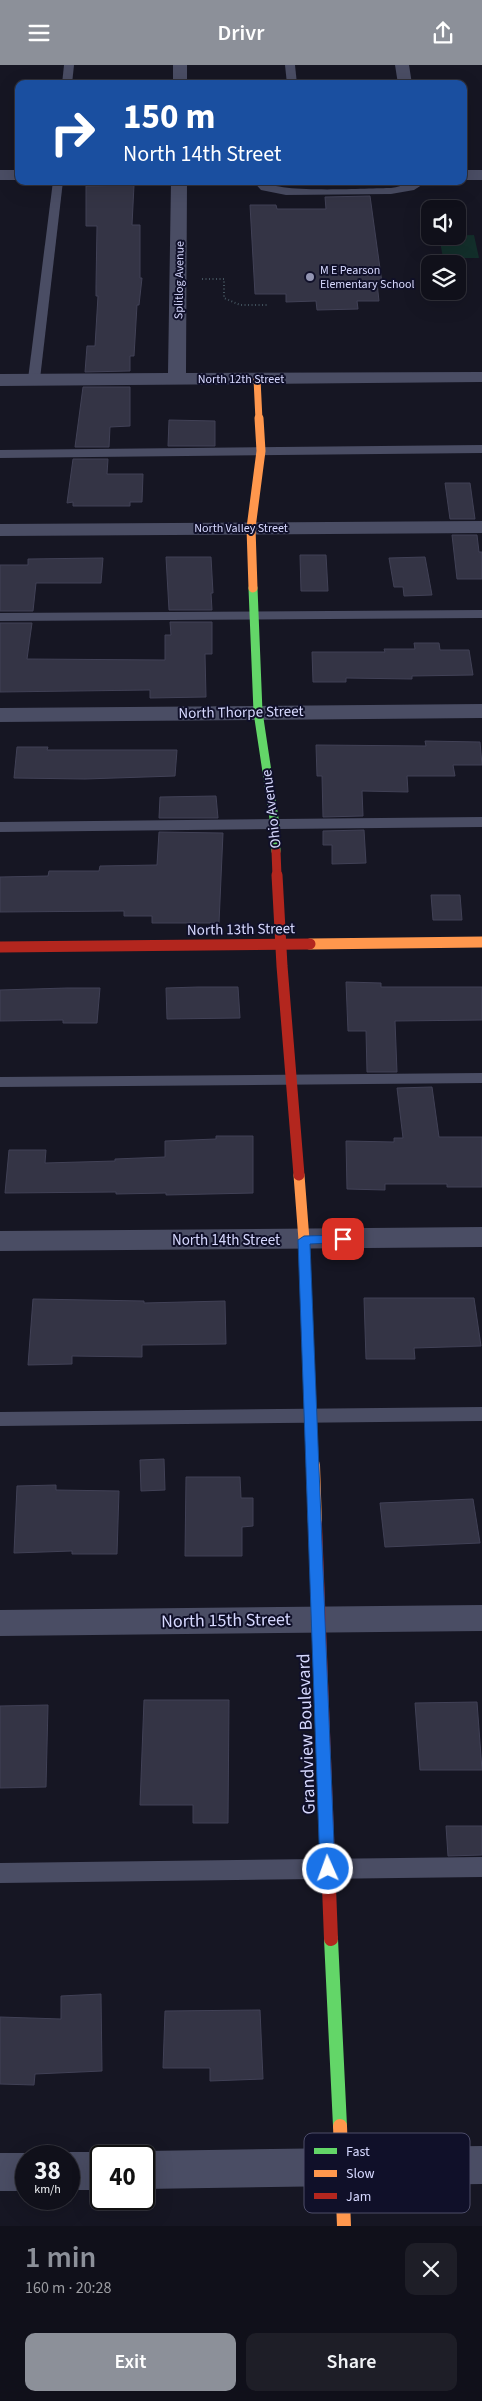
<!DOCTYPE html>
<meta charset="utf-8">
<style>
:root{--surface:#10101a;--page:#1e1e27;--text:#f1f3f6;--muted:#9c9da2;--line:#303039;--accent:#8c9099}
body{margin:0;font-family:"Source Sans 3",sans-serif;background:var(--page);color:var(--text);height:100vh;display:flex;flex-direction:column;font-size:19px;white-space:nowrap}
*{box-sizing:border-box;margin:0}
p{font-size:16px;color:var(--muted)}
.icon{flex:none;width:28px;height:28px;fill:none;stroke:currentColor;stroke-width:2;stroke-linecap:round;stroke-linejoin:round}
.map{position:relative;height:2161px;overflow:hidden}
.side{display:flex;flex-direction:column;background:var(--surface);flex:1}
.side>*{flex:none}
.banner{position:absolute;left:15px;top:15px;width:452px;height:105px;border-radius:10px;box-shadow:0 5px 20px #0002,0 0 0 1px var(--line);background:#1a4fa0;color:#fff;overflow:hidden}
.buttons{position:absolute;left:421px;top:135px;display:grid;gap:10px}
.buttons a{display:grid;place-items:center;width:45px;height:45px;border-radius:10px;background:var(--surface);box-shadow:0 5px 20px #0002,0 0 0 1px var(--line);font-size:25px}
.speed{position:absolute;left:15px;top:2080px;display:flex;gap:10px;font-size:25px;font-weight:700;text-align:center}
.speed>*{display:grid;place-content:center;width:65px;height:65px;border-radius:50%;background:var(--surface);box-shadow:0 5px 20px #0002,0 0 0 1px var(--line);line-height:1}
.speed small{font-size:12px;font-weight:400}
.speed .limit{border:2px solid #111;border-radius:8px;background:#fff;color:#111}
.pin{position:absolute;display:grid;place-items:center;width:42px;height:42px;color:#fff;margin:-21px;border-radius:10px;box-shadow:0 2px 8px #0006}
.me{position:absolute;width:55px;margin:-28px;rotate:358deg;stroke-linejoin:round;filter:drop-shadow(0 0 4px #0008)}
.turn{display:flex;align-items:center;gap:18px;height:105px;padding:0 25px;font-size:22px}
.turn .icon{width:65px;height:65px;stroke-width:2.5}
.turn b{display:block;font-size:35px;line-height:42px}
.round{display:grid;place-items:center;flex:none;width:52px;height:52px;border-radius:10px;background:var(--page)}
.headline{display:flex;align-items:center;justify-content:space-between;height:85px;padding:0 25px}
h1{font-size:30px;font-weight:600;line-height:38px;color:var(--accent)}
.cta{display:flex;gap:10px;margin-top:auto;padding:10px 25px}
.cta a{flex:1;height:58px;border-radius:10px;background:var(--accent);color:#fff;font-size:20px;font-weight:600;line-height:58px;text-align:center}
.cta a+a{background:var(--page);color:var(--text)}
header{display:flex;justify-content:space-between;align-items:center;height:65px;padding:0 25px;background:var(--accent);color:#fff;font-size:22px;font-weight:600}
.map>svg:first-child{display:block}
</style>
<header><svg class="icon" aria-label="menu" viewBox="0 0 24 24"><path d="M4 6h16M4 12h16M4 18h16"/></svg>Drivr<svg class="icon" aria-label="share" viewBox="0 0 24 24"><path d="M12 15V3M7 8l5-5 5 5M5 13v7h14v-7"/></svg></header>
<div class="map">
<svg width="482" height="2161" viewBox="0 0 482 2161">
<rect width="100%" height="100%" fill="#161623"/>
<!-- green -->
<path fill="#132f2b" d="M474,170L479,193H443L439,171Z"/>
<!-- building -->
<g fill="#343445" stroke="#414156">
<path d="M134,120L132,160H140V213H142L139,240H137L134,291H130V306L85,307L87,281H95L98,231H96V221L97,161H86V121Z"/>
<path d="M370,131L382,218H377L379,236H357L358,244L317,245L316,236L286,237V229H255L250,140H276L277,144H326L325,132Z"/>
<path d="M83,322H130V361L110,362L109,382H75Z"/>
<path d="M169,355L215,356V381H168Z"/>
<path d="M73,394H108L107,409H143L142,437H130V441H73V437L67,438Z"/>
<path d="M445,418H470L475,454H450Z"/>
<path d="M452,470H477L479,487H482V514H457Z"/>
<path d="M300,490H326L328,526H301Z"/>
<path d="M166,492H211L213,528H211L212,545H169Z"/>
<path d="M425,492L432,530L404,531L403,522H394L389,493Z"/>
<path d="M103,493L101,518H36L33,546H0V500H28V494Z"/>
<path d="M170,557H212V589H205L206,632L150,633V625L0,627V558H32L27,594L165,595V570H171Z"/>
<path d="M414,578H439L440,585H469L473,610L412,611V614L346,613V617H313L312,587H385L384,584H415Z"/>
<path d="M425,676L480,677L482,700H453L455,711H407L408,727L362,726L363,751L323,752L322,711H317L316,680L426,681Z"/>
<path d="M17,682H48L47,685H177L175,711L85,714L14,713Z"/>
<path d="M216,731L218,753H159L160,732Z"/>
<path d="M364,765L366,798L332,799V780H323V766Z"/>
<path d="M159,767L223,768L219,858H152V851H124V846L0,847V812L48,811L49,806H99L100,801L157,800Z"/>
<path d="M431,830H460L462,855H433Z"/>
<path d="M346,917L381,918V922H482V955L395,956L397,1007H367L366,966H348Z"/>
<path d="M198,922H238L240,953L167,954L166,923Z"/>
<path d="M67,923H100L97,958H63V955L0,956V925Z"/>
<path d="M432,1022L439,1072H482V1122H447V1119H385V1125L347,1124L346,1076L394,1077V1073H403L397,1023Z"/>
<path d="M216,1071H253V1128L166,1130V1128L116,1129V1127L5,1128L9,1085H46L45,1098L115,1096V1094L165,1092V1076L216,1074Z"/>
<path d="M364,1233H474L481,1281L414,1283L415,1294H366Z"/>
<path d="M33,1234L144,1236V1238L225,1236L226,1279L142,1280V1292L72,1291V1299L28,1300Z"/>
<path d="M164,1394L165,1425L141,1426L140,1395Z"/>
<path d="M186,1412H240L241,1433H253V1461L242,1462V1491H185Z"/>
<path d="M56,1420V1425L119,1426L117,1489H72V1486L14,1488L17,1421Z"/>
<path d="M473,1434L480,1478L385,1482L380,1438Z"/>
<path d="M144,1635H229L228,1758H193V1740H140Z"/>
<path d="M477,1637L482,1705H420L415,1638Z"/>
<path d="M48,1640L46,1722L0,1723V1641Z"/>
<path d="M446,1761H482V1790L448,1791Z"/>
<path d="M101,1929L102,2006L35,2009L34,2020L0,2019V1952L61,1954V1931Z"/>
<path d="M260,1945L263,2014L210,2016V2003H163L165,1946Z"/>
</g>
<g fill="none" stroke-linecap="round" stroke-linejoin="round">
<!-- path -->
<path stroke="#42525d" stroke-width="2" stroke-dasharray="1 2.5" stroke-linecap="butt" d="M202,214H224V233L240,240H269"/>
<!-- lane -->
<g fill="#4a4d64" fill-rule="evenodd">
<path d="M64,0H74L72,19H62Z"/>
<path d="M285,0H295L297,19H287Z"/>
<path d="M53,116H63L40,314L34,317L28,314Z"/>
<path d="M253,116H264C277,129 368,123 391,123C404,121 415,116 428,116L414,125L391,129L286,130L261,125Z"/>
<path d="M482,380V388L0,393V385Z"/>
<path d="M482,545V553L0,556V548Z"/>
<path d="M482,752V762L0,767V757Z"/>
<path d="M482,1008V1018L0,1022V1012Z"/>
<path d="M482,1342V1356L0,1361V1347Z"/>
<path d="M482,1792V1812L0,1818V1798Z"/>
</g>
<!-- street -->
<g fill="#4a4d64" fill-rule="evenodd">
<rect x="173" y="0" width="14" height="19"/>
<path d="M395,0H409L412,19H398Z"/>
<rect x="0" y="105" width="19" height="10"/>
<rect x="464" y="105" width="18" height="10"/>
<path d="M171,116H187L186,308L482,307V317L0,321V309L168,308Z"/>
<path d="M482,456V468L0,471V459Z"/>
<path d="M482,639V653L0,657V643Z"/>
<path d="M482,1162V1182L0,1186V1166Z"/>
<path d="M482,1540V1566L0,1571V1545Z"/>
<path d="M482,2081V2119L144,2124V2091H131L144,2086Z"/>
<path d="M69,2087H101L111,2091H101V2125H69V2091H59Z"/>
<path d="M0,2088H26L34,2091H26V2126H0Z"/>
</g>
<!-- fast-far1 -->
<path stroke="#63d668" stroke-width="9" d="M253,523L258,647L275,760L276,786"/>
<!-- fast -->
<path stroke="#63d668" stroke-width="14" d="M331,1874L340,2061"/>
<!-- slow-far3 -->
<path stroke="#ff974d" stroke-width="7" d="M257,314L259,355"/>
<!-- slow-far2 -->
<path stroke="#ff974d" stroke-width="9" d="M253,523L251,463L261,386L259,353"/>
<!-- slow-far1 -->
<g stroke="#ff974d" stroke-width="11">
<path d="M310,879L482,877"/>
<path d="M299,1110L304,1175L313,1401"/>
</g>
<!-- slow -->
<g stroke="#ff974d" stroke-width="14">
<path d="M313,1400L315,1459"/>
<path d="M340,2061L344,2161"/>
</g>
<!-- jam-far2 -->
<path stroke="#b3261e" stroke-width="9" d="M276,786L277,811"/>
<!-- jam-far1 -->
<g stroke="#b3261e" stroke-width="11">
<path d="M277,810L282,901L299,1110"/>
<path d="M0,882L310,879"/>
</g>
<!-- jam -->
<path stroke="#b3261e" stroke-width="14" d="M315,1459L331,1874"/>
</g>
<!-- route -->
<path fill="#1a73e8" stroke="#114b97" d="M343,1170L349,1174L348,1177L310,1179L335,1804L333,1809L328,1811L323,1809L320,1804L298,1175L304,1171Z"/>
<!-- markers -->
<circle fill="#9395b2" stroke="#101029" stroke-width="2" cx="310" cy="212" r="5"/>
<g text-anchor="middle" stroke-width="4" stroke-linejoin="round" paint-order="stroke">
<!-- far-poi labels -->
<g font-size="12" fill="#d7d9ff" stroke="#101029" text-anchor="start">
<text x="320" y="209">M E Pearson<tspan x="320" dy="14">Elementary School</tspan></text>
</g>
<!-- far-street labels -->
<g font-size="12" fill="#d7d9ff" stroke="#101029">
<text transform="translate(179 215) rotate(-89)" y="4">Splitlog Avenue</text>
<text x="241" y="318">North 12th Street</text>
<text x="241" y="467">North Valley Street</text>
</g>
<!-- street labels -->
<g font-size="15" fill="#d7d9ff" stroke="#101029">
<text transform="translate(241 647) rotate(-1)" y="5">North Thorpe Street</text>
<text transform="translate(271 744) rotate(-97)" y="5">Ohio Avenue</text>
<text transform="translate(241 864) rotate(-1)" y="5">North 13th Street</text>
<text x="226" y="1180">North 14th Street</text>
</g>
<!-- near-street labels -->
<g font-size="18" fill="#d7d9ff" stroke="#101029">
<text transform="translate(226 1555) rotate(-1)" y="6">North 15th Street</text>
<text transform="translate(306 1669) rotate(-92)" y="6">Grandview Boulevard</text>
</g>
</g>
<!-- legend -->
<rect x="304" y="2068" width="166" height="80" rx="8" fill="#101029" stroke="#4c4c69" stroke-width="1"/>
<rect x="314" y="2083" width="23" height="6" fill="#63d668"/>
<rect x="314" y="2105" width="23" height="7" fill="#ff974d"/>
<rect x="314" y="2128" width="23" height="6" fill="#b3261e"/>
<g font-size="14" fill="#d7d9ff">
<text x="346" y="2091">Fast</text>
<text x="346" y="2113">Slow</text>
<text x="346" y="2136">Jam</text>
</g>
</svg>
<div class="buttons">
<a><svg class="icon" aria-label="sound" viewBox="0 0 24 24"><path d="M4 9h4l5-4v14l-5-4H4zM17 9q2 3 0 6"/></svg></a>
<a><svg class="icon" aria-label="layers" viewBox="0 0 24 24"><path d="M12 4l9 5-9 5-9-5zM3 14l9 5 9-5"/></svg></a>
</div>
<div class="speed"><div>38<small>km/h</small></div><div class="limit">40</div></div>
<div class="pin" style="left:343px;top:1174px;background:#d93025"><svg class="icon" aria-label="arrive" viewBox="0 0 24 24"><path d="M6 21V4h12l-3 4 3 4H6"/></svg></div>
<svg class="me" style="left:328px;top:1804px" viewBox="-20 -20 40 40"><circle r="17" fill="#1a73e8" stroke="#fff" stroke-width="3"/><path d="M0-11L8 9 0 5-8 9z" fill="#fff"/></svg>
<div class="banner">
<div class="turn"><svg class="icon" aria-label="right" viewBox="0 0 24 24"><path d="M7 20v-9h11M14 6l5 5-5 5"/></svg><div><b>150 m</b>North 14th Street</div></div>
</div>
</div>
<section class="side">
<div class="headline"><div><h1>1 min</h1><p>160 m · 20:28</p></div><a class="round"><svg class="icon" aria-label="close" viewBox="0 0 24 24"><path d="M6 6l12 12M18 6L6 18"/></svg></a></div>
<div class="cta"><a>Exit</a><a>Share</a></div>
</section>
